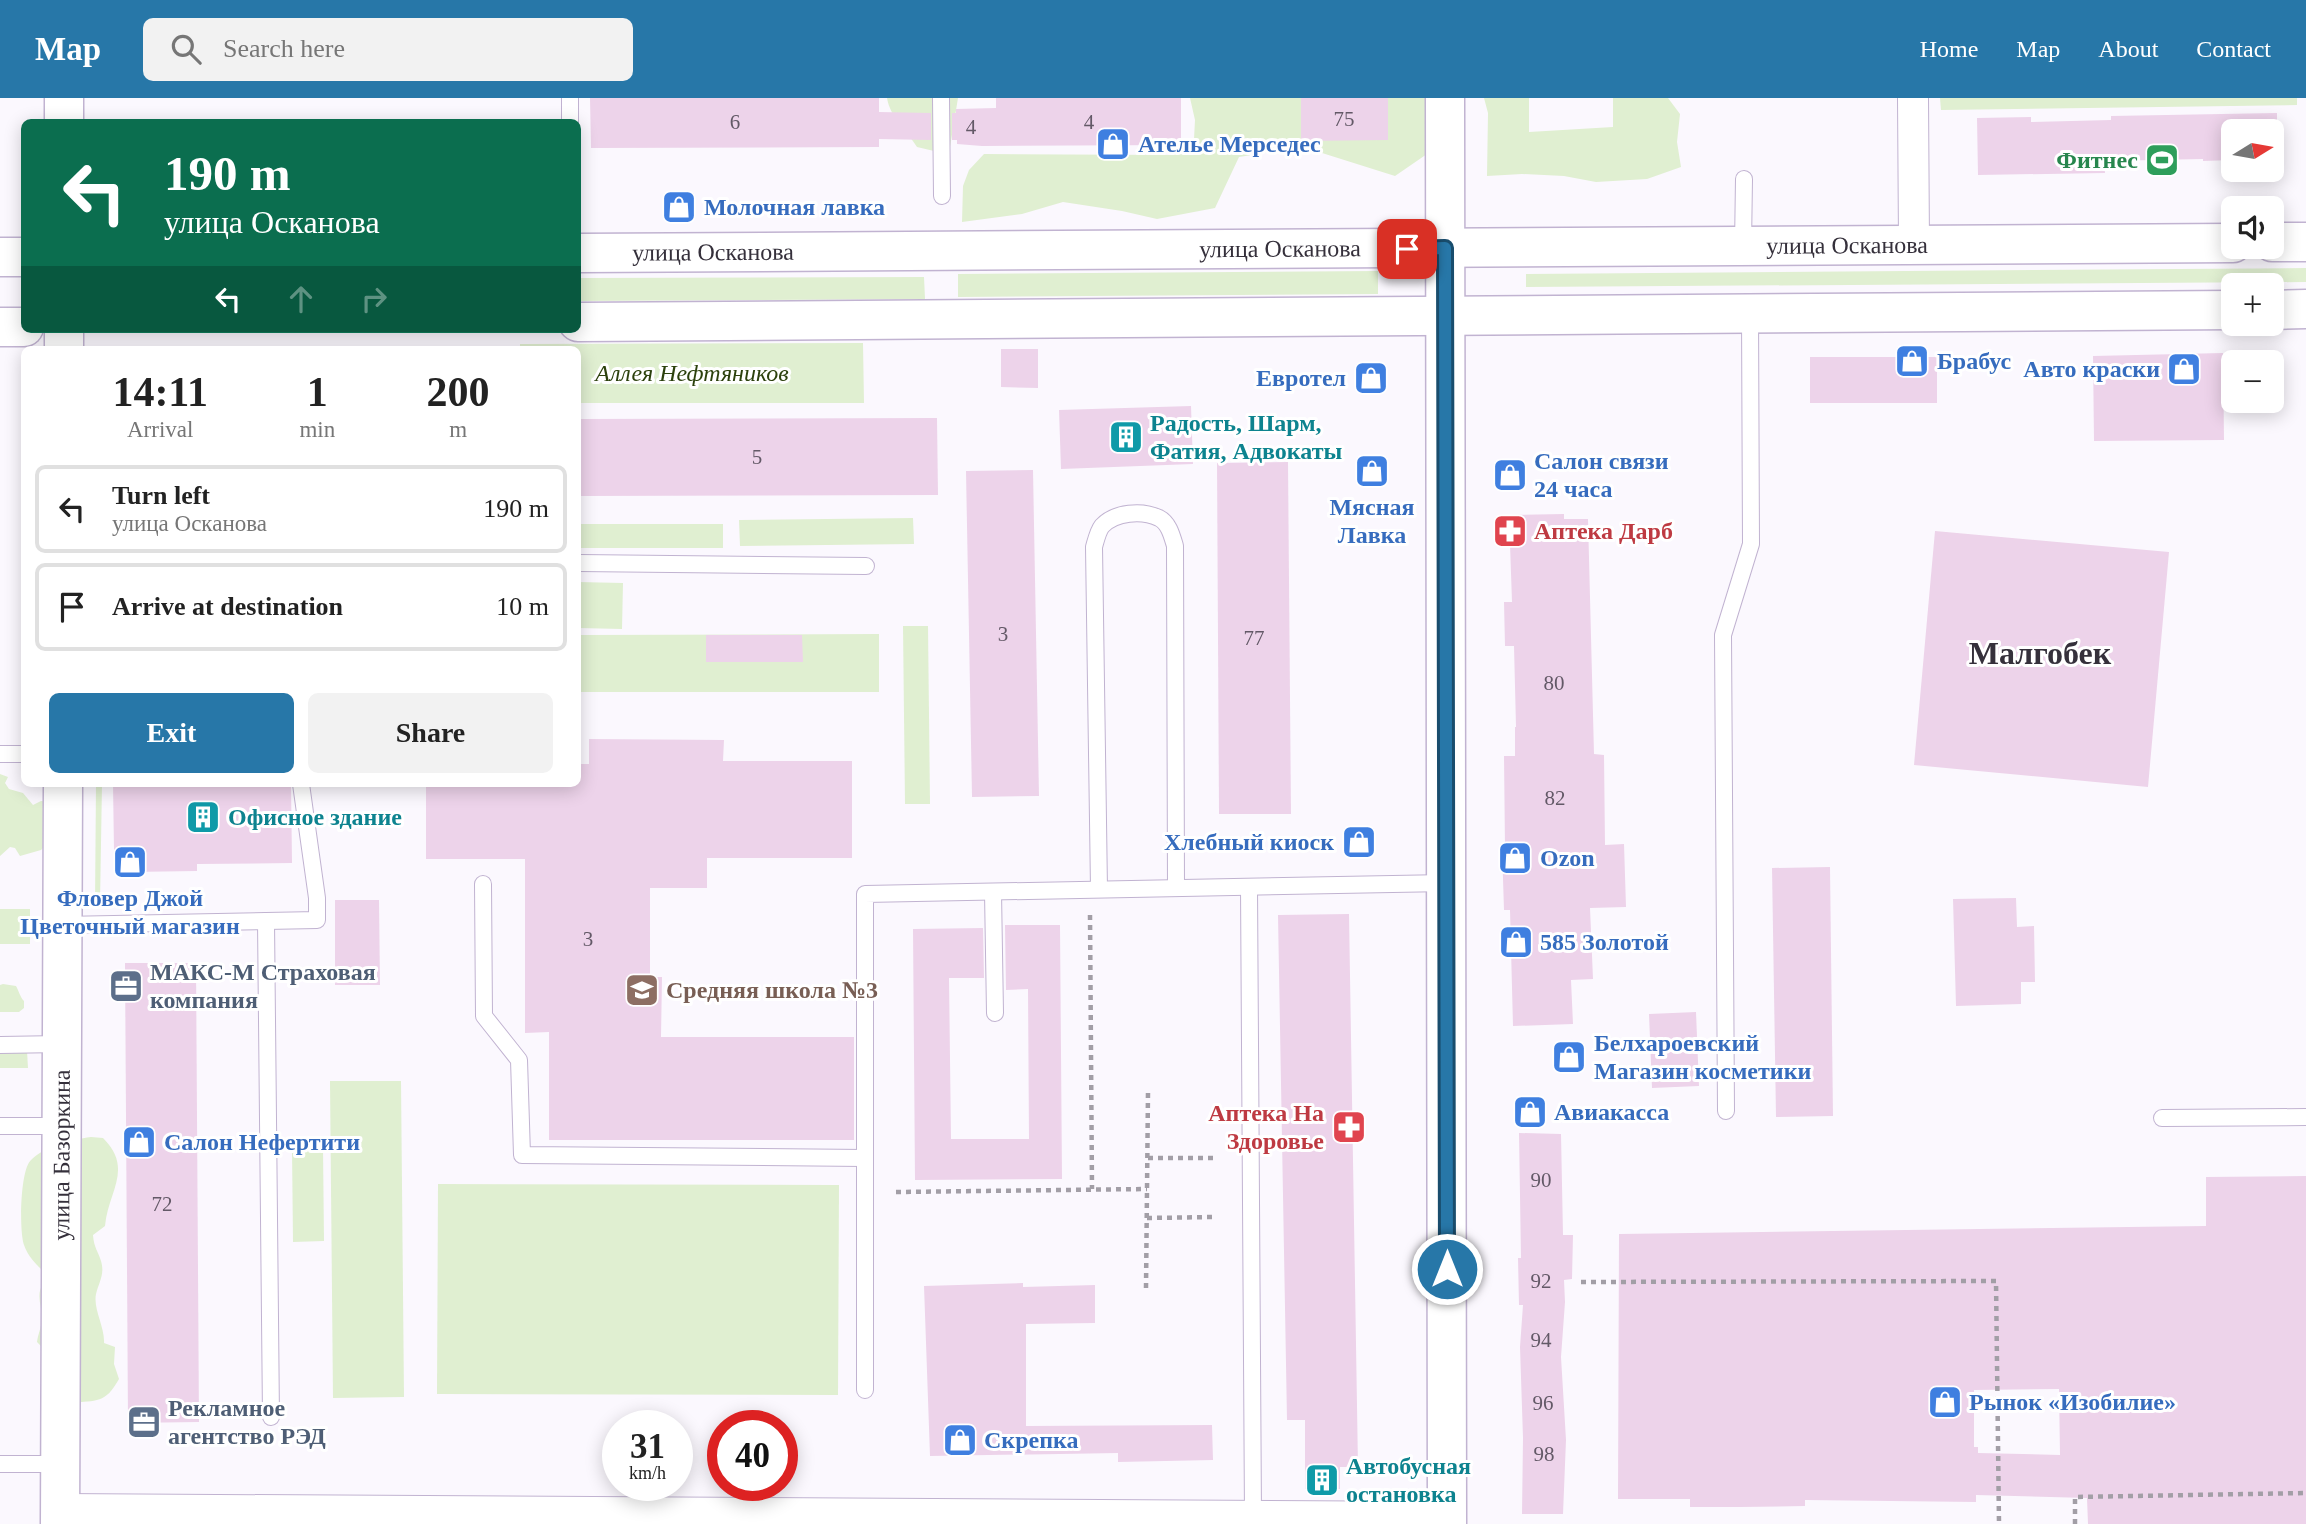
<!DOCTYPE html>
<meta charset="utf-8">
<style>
:root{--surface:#fff;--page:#f2f2f2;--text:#222;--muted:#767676;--line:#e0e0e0;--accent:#2777a8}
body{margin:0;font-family:"Times New Roman",serif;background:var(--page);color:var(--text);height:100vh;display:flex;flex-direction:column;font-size:26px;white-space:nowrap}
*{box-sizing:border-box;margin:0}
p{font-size:23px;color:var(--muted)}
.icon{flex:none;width:38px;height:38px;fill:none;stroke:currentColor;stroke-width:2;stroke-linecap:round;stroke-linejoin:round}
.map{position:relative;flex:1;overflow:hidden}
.panel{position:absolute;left:21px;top:248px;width:560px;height:441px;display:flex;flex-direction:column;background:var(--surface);border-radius:10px;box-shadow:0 4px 18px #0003}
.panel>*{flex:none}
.guide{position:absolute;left:21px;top:21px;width:560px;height:214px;border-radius:10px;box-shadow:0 4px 18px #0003;background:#0b6e4f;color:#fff;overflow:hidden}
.needle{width:46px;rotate:79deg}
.tools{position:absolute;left:2221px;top:21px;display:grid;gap:14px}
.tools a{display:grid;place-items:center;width:63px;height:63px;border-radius:10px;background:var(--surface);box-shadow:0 4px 18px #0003;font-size:35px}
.speed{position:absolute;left:602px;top:1312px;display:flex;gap:14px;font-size:35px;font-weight:700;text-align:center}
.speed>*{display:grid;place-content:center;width:91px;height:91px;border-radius:50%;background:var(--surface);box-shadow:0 4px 18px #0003;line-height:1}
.speed small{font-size:18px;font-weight:400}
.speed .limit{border:10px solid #d22;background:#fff;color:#111}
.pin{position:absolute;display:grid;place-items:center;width:60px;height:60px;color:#fff;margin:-30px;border-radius:14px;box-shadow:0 4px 10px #0006}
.me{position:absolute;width:77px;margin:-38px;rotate:0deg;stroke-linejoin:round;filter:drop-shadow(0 0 5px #0008)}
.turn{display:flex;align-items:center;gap:24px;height:147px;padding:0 28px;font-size:32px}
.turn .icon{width:91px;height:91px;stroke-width:2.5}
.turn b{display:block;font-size:49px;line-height:60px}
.lanes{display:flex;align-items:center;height:66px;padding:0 28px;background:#0003;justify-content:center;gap:35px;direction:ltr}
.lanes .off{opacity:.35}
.eta{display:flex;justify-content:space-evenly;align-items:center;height:119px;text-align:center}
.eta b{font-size:42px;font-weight:600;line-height:49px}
.action{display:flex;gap:14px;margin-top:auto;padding:14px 28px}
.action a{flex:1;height:80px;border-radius:10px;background:var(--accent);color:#fff;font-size:28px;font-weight:600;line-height:80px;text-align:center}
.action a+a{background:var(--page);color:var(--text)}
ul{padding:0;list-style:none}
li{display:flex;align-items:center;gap:21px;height:88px;margin:0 14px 10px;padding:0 14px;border:4px solid var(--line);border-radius:10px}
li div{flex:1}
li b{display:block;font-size:26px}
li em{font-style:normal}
header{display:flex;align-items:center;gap:42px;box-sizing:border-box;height:98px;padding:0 35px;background:var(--accent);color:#fff}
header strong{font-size:33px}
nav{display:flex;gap:38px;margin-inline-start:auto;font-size:24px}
.search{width:490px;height:63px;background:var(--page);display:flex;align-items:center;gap:18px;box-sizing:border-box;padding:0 24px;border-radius:10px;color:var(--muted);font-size:26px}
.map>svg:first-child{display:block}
</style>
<header>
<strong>Map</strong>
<div class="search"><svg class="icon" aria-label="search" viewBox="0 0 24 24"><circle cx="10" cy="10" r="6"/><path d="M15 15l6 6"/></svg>Search here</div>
<nav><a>Home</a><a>Map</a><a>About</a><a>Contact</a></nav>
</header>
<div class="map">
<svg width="2306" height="1426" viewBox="0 0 2306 1426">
<rect width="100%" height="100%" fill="#fbf8fe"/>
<!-- green -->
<g fill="#e0efd1">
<path d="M887,0H958L950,49L934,53L917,49C907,33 890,19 887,0Z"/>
<path d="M1190,0H1426L1427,56L1395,78L1303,49L1239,59L1215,110L1157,121L1122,113L1063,104L1022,116L962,124L963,88L969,72L984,56L1172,57L1194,41L1195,22Z"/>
<path d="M1484,0H1529V34L1613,29V0H1668L1680,16L1677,44L1681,69L1647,81L1596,84L1564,78L1522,76L1487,78L1488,15Z"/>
<path d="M1940,0H2297V7L1941,12Z"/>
<path d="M2306,170V184L1526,189V176Z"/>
<path d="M1378,173V196L958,199V176Z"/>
<path d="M924,179L925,201L581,203V180Z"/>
<path d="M863,245L864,305H578V252H520V246Z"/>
<path d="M913,420L914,446L740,448L739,422Z"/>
<rect x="578" y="426" width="145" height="24"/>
<path d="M578,484L623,485L622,531L578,530Z"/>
<path d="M903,528H928L930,706H905Z"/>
<path d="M879,536V594H578V537Z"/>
<path d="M0,676L8,679L5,685L9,691L23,695L33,707L41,703L50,704L48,745L41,752L20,758L15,750L10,749L0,758Z"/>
<path d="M96,686H102L100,805H95Z"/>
<rect x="0" y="811" width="30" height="35"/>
<path d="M3,886L16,888C19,893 20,899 24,903V910L19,914H0V887Z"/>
<path d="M27,953L28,970H0V954Z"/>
<path d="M330,983H401L404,1299L333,1300Z"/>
<path d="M91,1039L103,1040C134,1071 108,1093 105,1128L93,1137C94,1150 98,1153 101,1163C105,1176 99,1184 96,1196C93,1211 105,1229 104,1245L115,1249L114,1266L119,1281C105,1306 97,1302 71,1305L49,1256L37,1244C38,1236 42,1228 42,1220C42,1207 35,1197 44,1184L43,1173C34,1164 28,1158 24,1147C19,1133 20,1072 31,1062C47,1047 70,1042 91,1039Z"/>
<path d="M323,1050L324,1143L293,1144L292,1051Z"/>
<path d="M438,1086L839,1087L838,1297L437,1296Z"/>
</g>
<!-- building -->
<g fill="#edd3ea" fill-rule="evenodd">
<path d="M590,0H879V14L931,15V42L879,41V49L591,50Z"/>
<path d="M996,0H1181V47L982,48L957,46V42H952V15H956V11L996,10Z"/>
<path d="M1301,0H1388V42L1301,43Z"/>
<path d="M2277,15V62H2272V33H2233V62L2203,63V61L2104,63L2105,75L1978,77L1977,20L2031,19V24L2111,22V18Z"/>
<path d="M1001,251H1038V290L1001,289Z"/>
<path d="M2223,255L2224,342L2094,343L2093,258Z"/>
<rect x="1810" y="259" width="127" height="46"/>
<path d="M1191,308L1193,366L1061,371L1059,312Z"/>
<path d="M937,320L938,397L578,398V321Z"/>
<path d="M1288,364L1291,716H1219L1217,365Z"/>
<path d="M1033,372L1039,698L972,699L966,373Z"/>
<path d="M1564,416V421H1588L1594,656L1604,657L1605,747L1624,746L1626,809L1590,810L1593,881L1571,882L1573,926L1513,928L1510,812H1504L1502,750H1505L1504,658H1515V629H1516L1514,548H1505L1504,504H1512L1509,417Z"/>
<path d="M1935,433L2169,454L2148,689L1914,667Z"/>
<path d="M706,537H802L803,564H706Z"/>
<path d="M589,641L724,642L723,663H852V760H707V790H650V879H662L661,939H854V1042H549V934L525,935V761H426V686H578V666H589Z"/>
<path d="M113,686H291L292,765L197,766V773L130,774L129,752H114Z"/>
<path d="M1830,769L1833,1018L1776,1019L1772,770Z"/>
<path d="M2016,800L2017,829L2034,828L2035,884H2021V906L1956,908L1953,801Z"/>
<path d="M335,802H379L380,887H335Z"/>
<path d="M1349,816L1358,1369H1340V1391H1305V1322H1287L1278,817Z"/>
<path d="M1005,827H1060L1062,1081L915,1082L913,831L983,830L984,880H949L951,1041H1029L1028,891L1006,892Z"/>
<path d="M125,865H196L199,1324L128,1325Z"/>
<path d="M1696,914L1699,988L1652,990L1649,916Z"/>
<path d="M1519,1035L1561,1036L1563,1137H1573L1572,1181L1564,1182L1565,1204L1561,1259L1566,1342L1563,1416H1522L1523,1340L1520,1249L1523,1207H1519L1518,1160H1521Z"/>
<path d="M2306,1078V1426H2088L2087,1400L1976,1397V1404L1805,1402V1408L1739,1409H1690V1401H1618L1619,1136L2206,1128V1079ZM2059,1291L2060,1357L1978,1355V1349H1974V1292Z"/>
<path d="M1023,1185V1189L1095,1187V1225L1026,1226V1328L1212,1327L1213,1362L1118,1364V1355L930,1358L924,1188Z"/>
</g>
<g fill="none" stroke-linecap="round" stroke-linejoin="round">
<!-- service casing -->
<g stroke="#c1b3d1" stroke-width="18">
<g id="service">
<path d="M941,0L942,98"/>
<path d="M570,24V0"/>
<path d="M1743,147L1744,81"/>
<path d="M578,465L866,468"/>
<path d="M0,656H24"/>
<path d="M483,786L484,918L519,962L522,1057L865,1060"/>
<path d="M1249,789L1253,1418"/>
<path d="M1099,791L1094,449C1096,442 1098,433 1102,428C1115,414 1142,412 1159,420C1169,425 1172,438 1175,448L1176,790"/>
<path d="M993,794L995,915"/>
<path d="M266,823L317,822V800L301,686"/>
<path d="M62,827L266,823L271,1319"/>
<path d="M0,947L61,946"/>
<path d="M1726,1013L1723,537L1751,446L1750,215"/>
<path d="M2162,1020L2306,1019"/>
<path d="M0,1028H61"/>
<path d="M865,1292V796L1447,785"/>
<path d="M0,1366H60"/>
</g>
</g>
<!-- minor casing -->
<g stroke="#c1b3d1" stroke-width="32">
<g id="minor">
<path d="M1913,0L1914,145"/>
<path d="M60,1411L1447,1419"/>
</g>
</g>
<!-- tertiary casing -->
<g stroke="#c1b3d1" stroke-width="41">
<g id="tertiary">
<path d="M64,0V24"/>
<path d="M1445,0L1447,1426"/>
<path d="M2272,144H2306"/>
<path id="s1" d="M578,155L2233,145"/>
<path d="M0,159H24"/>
<path d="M2272,212L2306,211"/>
<path d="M578,224L2233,212"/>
<path d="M0,229H24"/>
<path d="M64,231V252"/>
<path id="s2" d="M60,1426L63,686"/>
</g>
</g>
<!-- path -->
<g stroke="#a29ea6" stroke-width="4.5" stroke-dasharray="5 5" stroke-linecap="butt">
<path d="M1090,817L1092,1091"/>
<path d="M1148,1060H1216"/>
<path d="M896,1094L1147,1091"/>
<path d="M1147,1120L1215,1119"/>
<path d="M1581,1184L1996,1183L1999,1426"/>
<path d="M1146,1190L1148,994"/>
<path d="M2075,1426V1399L2306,1395"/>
</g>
<!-- service -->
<use href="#service" stroke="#fff" stroke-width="16"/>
<!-- minor -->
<use href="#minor" stroke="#fff" stroke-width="30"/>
<!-- tertiary -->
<use href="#tertiary" stroke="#fff" stroke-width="38"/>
</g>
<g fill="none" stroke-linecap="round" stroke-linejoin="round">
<!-- route casing -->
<g stroke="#194d6d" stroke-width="18">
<path id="route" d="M1407,151L1445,150L1447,1171"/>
</g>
<!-- route -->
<use href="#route" stroke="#2777a8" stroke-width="12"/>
</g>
<!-- icons -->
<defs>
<g id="shop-square" transform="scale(1.75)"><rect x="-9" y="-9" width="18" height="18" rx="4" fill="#3f7fe0" stroke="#fff"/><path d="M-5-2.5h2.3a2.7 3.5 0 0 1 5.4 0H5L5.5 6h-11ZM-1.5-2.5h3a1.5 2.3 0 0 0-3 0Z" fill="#fff"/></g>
<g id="stadium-square" transform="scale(1.75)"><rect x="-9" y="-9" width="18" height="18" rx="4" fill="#2e9e5b" stroke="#fff"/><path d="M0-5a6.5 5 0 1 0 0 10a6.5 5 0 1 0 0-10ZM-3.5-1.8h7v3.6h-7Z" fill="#fff"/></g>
<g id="building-square" transform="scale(1.75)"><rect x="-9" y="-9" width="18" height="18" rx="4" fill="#0f9aa8" stroke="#fff"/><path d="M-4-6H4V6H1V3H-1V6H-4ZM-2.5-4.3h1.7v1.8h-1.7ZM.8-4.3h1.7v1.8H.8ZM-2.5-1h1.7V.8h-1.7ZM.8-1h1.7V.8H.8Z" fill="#fff"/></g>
<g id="pharmacy-square" transform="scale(1.75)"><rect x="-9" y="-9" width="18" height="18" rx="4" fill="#e0444e" stroke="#fff"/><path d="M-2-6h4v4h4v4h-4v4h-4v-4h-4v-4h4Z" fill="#fff"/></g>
<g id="office-square" transform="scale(1.75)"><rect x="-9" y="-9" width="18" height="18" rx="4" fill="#5c6f8a" stroke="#fff"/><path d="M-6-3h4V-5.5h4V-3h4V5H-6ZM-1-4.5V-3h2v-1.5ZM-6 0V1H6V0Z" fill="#fff"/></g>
<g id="school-square" transform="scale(1.75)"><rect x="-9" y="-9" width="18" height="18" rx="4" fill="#8d6e63" stroke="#fff"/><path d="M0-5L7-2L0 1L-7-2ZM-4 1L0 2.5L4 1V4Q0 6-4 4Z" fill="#fff"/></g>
</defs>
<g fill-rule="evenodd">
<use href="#shop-square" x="1113" y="46"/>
<use href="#stadium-square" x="2162" y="62"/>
<use href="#shop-square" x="679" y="109"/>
<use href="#shop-square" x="1912" y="263"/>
<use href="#shop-square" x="2184" y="271"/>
<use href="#shop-square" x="1371" y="280"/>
<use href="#building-square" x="1126" y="339"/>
<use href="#shop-square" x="1372" y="373"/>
<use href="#shop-square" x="1510" y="377"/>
<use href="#pharmacy-square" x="1510" y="433"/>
<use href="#building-square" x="203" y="719"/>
<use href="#shop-square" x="1359" y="744"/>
<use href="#shop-square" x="1515" y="760"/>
<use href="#shop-square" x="130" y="764"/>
<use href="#shop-square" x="1516" y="844"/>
<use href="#office-square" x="126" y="888"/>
<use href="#school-square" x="642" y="892"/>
<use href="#shop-square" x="1569" y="959"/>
<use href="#shop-square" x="1530" y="1014"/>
<use href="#pharmacy-square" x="1349" y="1029"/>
<use href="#shop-square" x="139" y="1044"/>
<use href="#shop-square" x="1945" y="1304"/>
<use href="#office-square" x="144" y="1324"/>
<use href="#shop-square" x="960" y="1342"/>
<use href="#building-square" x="1322" y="1382"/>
</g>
<g text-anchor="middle" stroke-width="6" stroke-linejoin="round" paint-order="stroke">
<!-- number labels -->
<g font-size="21" fill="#635967">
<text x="1344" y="28">75</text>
<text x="735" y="31">6</text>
<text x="1089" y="31">4</text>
<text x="971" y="36">4</text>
<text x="757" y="366">5</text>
<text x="1003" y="543">3</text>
<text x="1254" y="547">77</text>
<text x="1554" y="592">80</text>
<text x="1555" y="707">82</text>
<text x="588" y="848">3</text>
<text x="1541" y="1089">90</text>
<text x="162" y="1113">72</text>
<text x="1541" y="1190">92</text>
<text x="1541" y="1249">94</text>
<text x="1543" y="1312">96</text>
<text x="1544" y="1363">98</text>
</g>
<!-- shop labels -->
<g font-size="24" font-weight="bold" fill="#366cbe" stroke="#fff" text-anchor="start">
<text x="1138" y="54">Ателье Мерседес</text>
<text x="704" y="117">Молочная лавка</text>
<text x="1937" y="271">Брабус</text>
<text x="2160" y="279" text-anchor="end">Авто краски</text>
<text x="1346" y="288" text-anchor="end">Евротел</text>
<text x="1534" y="371">Салон связи<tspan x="1534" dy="28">24 часа</tspan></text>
<text x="1372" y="417" text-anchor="middle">Мясная<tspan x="1372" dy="28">Лавка</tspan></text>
<text x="1334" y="752" text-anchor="end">Хлебный киоск</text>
<text x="1540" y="768">Ozon</text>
<text x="130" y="808" text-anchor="middle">Фловер Джой<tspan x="130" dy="28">Цветочный магазин</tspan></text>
<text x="1540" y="852">585 Золотой</text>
<text x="1594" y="953">Белхароевский<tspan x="1594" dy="28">Магазин косметики</tspan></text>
<text x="1554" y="1022">Авиакасса</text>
<text x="164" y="1052">Салон Нефертити</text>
<text x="1969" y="1312">Рынок «Изобилие»</text>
<text x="984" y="1350">Скрепка</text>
</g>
<!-- leisure labels -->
<g font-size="24" font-weight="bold" fill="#27864d" stroke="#fff" text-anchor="end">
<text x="2138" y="70">Фитнес</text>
</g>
<!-- street labels -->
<g font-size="24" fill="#35303b" stroke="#fff">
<text dy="8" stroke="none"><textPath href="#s1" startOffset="1269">улица Осканова</textPath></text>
<text dy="8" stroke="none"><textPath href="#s1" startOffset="702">улица Осканова</textPath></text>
<text dy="8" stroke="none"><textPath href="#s1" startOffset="135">улица Осканова</textPath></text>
<text dy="8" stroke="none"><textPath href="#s2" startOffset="369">улица Базоркина</textPath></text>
</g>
<!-- park labels -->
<g font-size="24" font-style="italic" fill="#2c410d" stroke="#fff">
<text x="692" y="283">Аллея Нефтяников</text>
</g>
<!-- culture labels -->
<g font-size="24" font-weight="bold" fill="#0d838f" stroke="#fff" text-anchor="start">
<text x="1150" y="333">Радость, Шарм,<tspan x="1150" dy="28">Фатия, Адвокаты</tspan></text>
<text x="228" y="727">Офисное здание</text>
<text x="1346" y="1376">Автобусная<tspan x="1346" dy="28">остановка</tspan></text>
</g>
<!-- health labels -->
<g font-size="24" font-weight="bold" fill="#be3a42" stroke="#fff" text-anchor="start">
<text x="1534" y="441">Аптека Дарб</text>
<text x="1324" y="1023" text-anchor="end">Аптека На<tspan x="1324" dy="28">Здоровье</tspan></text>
</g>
<!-- service labels -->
<g font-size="24" font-weight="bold" fill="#4e5e75" stroke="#fff" text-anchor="start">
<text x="150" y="882">МАКС-М Страховая<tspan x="150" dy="28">компания</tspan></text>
<text x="168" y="1318">Рекламное<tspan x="168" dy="28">агентство РЭД</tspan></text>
</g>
<!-- education labels -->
<g font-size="24" font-weight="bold" fill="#785e54" stroke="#fff" text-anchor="start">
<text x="666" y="900">Средняя школа №3</text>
</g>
<!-- district labels -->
<g font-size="32" font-weight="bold" fill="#35303b" stroke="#fff">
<text x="2040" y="566">Малгобек</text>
</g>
</g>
</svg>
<div class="tools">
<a><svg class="needle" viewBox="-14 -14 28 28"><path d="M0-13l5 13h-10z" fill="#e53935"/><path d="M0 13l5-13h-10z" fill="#767676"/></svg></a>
<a><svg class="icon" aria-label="sound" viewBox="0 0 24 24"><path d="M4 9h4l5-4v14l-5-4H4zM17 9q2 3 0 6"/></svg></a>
<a>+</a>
<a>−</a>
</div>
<div class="speed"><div>31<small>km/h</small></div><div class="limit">40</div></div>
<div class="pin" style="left:1407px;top:151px;background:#d93025"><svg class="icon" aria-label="arrive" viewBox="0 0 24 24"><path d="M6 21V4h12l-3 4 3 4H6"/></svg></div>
<svg class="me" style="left:1447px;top:1171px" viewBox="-20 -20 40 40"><circle r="17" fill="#2777a8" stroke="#fff" stroke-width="3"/><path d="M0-11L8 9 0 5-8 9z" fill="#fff"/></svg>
<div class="guide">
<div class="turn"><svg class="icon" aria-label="left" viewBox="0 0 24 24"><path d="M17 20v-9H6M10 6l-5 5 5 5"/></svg><div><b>190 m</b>улица Осканова</div></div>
<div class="lanes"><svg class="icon" aria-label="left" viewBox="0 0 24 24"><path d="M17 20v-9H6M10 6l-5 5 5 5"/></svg><svg class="icon off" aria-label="ahead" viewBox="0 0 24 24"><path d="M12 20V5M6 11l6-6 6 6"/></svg><svg class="icon off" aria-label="right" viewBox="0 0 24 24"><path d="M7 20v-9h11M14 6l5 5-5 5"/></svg></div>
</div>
<section class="panel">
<div class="eta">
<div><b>14:11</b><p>Arrival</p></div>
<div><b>1</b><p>min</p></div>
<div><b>200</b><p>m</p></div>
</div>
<ul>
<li><svg class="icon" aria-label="left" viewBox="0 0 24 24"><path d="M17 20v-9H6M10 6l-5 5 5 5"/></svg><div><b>Turn left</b><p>улица Осканова</p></div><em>190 m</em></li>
<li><svg class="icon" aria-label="arrive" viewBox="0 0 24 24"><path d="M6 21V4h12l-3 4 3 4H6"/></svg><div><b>Arrive at destination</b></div><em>10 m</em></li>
</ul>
<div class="action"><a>Exit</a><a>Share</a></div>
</section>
</div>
